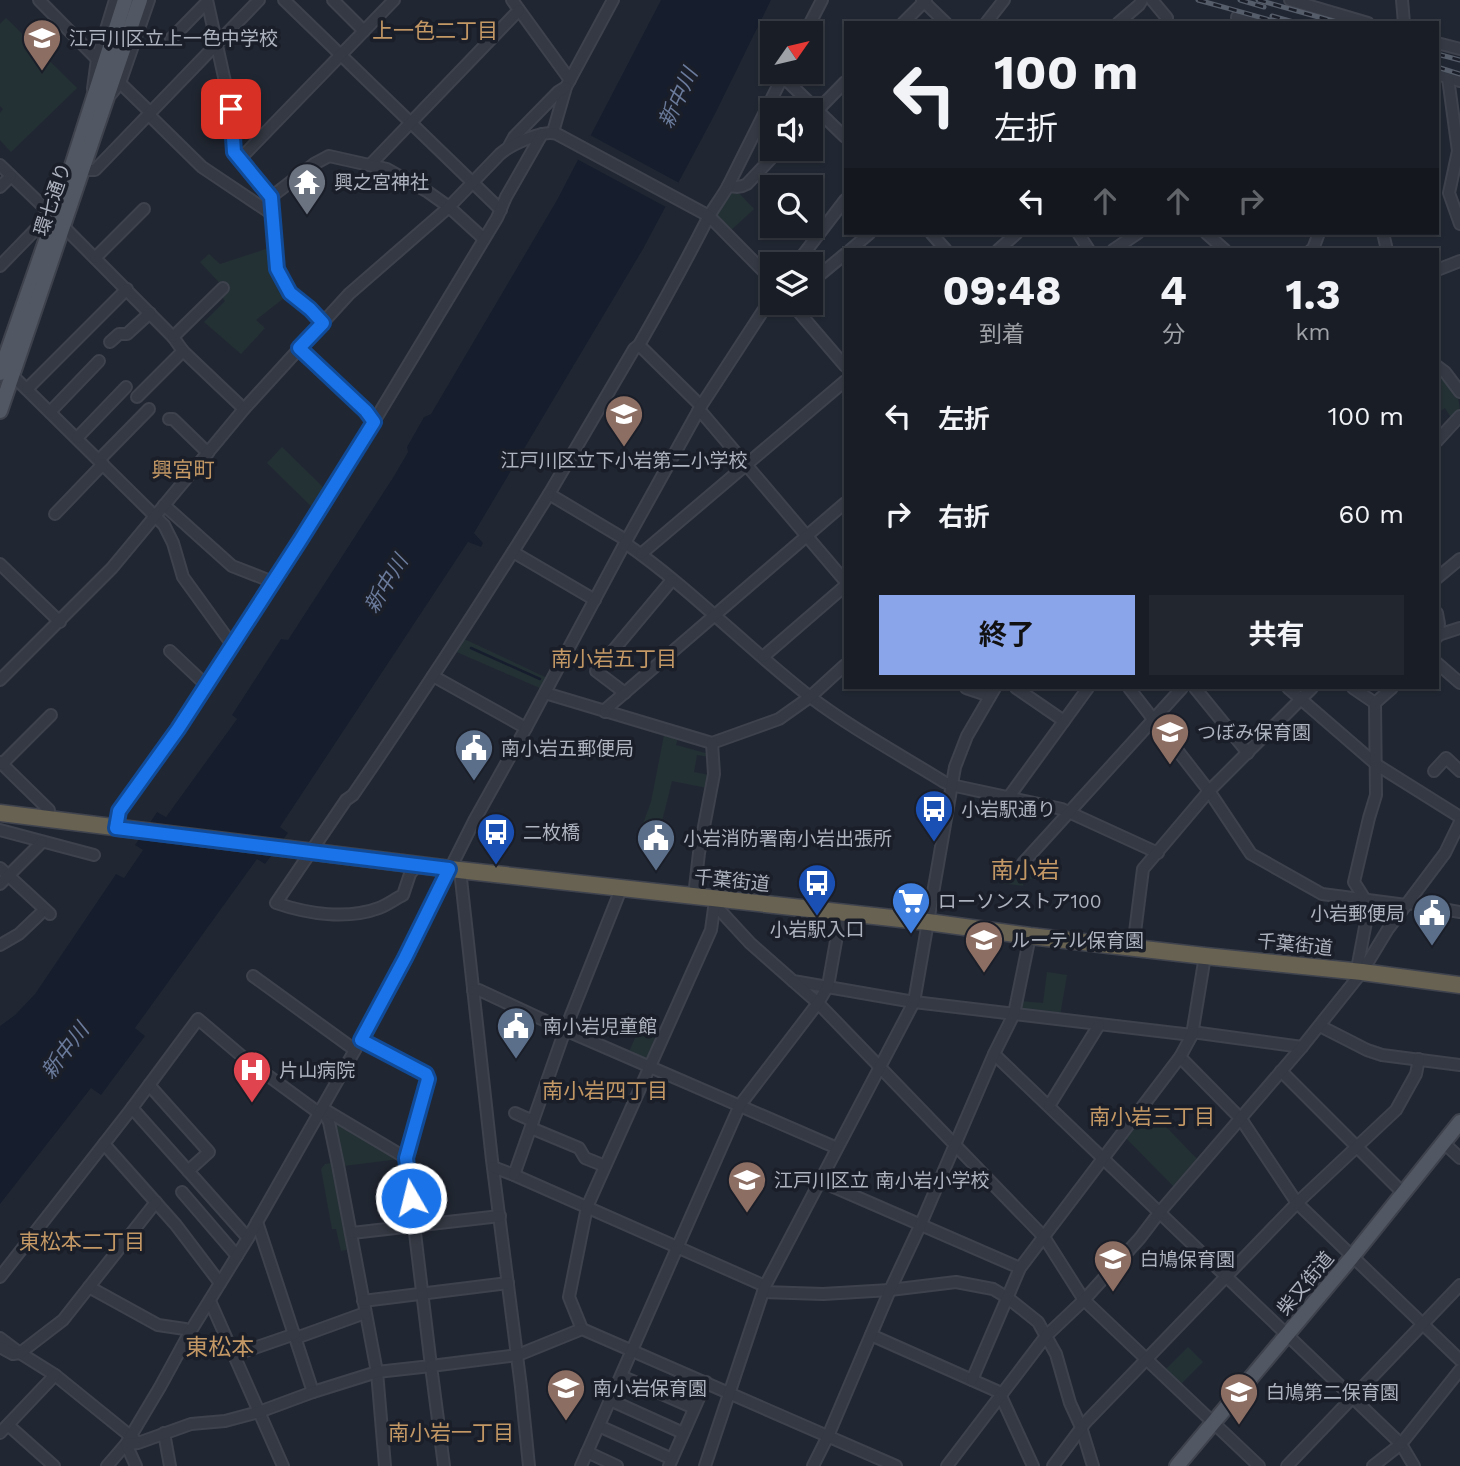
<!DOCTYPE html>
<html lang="ja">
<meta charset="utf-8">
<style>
:root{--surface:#191d26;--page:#22262e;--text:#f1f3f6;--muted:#9fa2a7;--line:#373b43;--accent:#8aa5ea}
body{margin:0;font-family:"Work Sans","Noto Sans JP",sans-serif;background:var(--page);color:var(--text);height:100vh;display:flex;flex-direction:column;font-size:26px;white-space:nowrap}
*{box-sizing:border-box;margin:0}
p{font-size:23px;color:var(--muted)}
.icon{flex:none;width:38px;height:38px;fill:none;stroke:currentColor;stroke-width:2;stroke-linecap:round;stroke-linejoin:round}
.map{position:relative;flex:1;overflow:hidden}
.details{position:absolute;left:844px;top:248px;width:595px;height:441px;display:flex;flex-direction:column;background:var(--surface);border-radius:0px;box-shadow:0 2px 5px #0004,0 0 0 2px var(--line)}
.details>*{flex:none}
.banner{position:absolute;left:844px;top:21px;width:595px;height:214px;border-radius:0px;box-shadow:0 2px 5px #0004,0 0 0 2px var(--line);background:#191d26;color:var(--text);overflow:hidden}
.needle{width:46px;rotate:56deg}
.controls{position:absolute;left:760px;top:21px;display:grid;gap:14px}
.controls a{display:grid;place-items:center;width:63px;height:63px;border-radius:0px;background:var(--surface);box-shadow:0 2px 5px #0004,0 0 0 2px var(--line);font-size:35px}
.pin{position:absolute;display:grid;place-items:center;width:60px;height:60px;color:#fff;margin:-30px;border-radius:14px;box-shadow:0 4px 10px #0006}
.me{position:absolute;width:77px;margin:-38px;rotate:352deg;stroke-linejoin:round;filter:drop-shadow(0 0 5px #0008)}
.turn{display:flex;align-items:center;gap:24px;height:147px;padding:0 35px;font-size:32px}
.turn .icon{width:91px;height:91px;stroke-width:2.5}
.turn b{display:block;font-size:49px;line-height:60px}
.lanes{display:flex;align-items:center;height:66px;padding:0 35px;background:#0003;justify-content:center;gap:35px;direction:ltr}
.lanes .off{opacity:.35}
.eta{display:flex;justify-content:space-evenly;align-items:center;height:119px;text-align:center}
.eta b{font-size:42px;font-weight:700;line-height:49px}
.button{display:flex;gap:14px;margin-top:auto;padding:14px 35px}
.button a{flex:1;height:80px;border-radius:0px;background:var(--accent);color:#111;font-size:28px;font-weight:700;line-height:80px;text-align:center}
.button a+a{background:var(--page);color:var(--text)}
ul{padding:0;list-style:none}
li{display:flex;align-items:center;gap:21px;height:98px;padding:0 35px}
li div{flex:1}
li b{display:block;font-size:26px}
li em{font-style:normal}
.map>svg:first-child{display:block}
</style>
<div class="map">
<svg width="1460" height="1466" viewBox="0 0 1460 1466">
<rect width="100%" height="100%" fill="#212732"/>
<!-- green -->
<g fill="#233034">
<path d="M6,18L77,88L11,152L0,140V113L3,109L0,106V24Z"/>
<path d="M736,190L754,209L729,232L713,212L727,191Z"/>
<path d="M272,247L289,294L256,320L265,328L241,354L204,322L225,301L219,294L225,289L200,262L209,254L220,264Z"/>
<path d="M1437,372C1450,379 1460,396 1460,411L1452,419L1445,408L1437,413Z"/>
<path d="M282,447L328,492L316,511L267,463Z"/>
<path d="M460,637L547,678L542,689L452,650Z"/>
<path d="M665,730L679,734L676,745L709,754V757L697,755L694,772L709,775L707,788L672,781L660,829L652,849L637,840L651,802Z"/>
<path d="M1003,863L1046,869L1044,881L1024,878L1023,886L1000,883Z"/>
<path d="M1047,972L1067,975L1060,1016L1017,1011L1019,1001L1043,1003Z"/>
<path d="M643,1020L664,1029L649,1063L628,1054Z"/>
<path d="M1146,1106L1198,1160L1174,1187L1124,1136Z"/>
<path d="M333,1120L399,1159L343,1166Z"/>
<path d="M333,1163L349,1249L341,1251L336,1229H332L321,1169L325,1164Z"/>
<path d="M1188,1347L1203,1362L1180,1385L1164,1371Z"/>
</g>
<!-- water -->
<path fill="#161e2e" d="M661,0H771L715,114L643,249L474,533L483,543L481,547L468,542L280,827L288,833L265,864L257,859L135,1028L145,1036L101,1095L91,1088L0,1204V1026L15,1015L35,994L116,874L124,878L143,850L135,845L157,812L166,817L237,719L232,715L281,639L288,640L394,476L408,452L407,447L424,417L431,414L557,200Z"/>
<!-- pier -->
<path fill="#212732" d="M588,134L681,184L668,208L575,158Z"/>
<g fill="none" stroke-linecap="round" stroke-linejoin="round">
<!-- stream -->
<path stroke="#161e2e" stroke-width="2.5" d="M471,648L540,679"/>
<!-- minor casing -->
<g stroke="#3e424d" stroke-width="14">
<g id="minor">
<path d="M39,0L97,59"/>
<path d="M207,0L231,109L234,152L268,193L271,197V202"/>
<path d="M284,0L501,210"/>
<path d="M333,0L364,31"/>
<path d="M512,0L570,80"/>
<path d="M922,0L946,23"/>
<path d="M1152,0L1167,18L1165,23"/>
<path d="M1290,0L1368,23"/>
<path d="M1402,0L1404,23"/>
<path d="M1237,17L1256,23"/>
<path d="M903,23L926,0"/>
<path d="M986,23L1004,0"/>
<path d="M1118,23L1139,5L1142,0"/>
<path d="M805,33L822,0"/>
<path d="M171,39L207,2"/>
<path d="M1437,43L1460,49"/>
<path d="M1437,74L1460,81"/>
<path d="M783,77L845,137"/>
<path d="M1448,78L1458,151L1449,193L1460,224"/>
<path d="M120,83L151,113"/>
<path d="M93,89L97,59L115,0"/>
<path d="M111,94L120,83L149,0"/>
<path d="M149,115L202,167L272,214L277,269L290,293L310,309L323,323"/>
<path d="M810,118L845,82"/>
<path d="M553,132L566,87L613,0"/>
<path d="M508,148L514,137L558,92L566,87"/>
<path d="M240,159L394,0"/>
<path d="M0,165L54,217"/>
<path d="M370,165L519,10"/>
<path d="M82,170H95L259,0"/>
<path d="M728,186C735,187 740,188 747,184L780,149"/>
<path d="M0,187L11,176"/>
<path d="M271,197L314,164L329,156L387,169L428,192L449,207L484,239"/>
<path d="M63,226L173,337L183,351L244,409"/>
<path d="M931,233L946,250"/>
<path d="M1078,233L1089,250"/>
<path d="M1206,233L1225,250"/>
<path d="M1383,233L1387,250"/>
<path d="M850,250L870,233"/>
<path d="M998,250L1017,233"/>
<path d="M1113,250L1138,233"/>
<path d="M1311,250L1313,249L1319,233"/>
<path d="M95,258L144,209"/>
<path d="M796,264L845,200"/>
<path d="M0,266L35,230L51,227"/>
<path d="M1437,270L1460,261"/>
<path d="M810,283L845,254"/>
<path d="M791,303L845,366"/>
<path d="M173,337L223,288"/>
<path d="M110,342L119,334H127L150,313"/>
<path d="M639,345L701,406"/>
<path d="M299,348L366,411L374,422"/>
<path d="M1437,366L1445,372L1460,392"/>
<path d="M12,375L164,525L173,543L183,577L233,646"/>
<path d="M27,389L127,289"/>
<path d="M137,397L183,351"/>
<path d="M698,411L703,414L845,581"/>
<path d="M50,412L99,361"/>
<path d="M169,419H173L208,453"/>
<path d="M77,438L126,387"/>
<path d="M1437,441L1460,416"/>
<path d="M99,460L149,409"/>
<path d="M164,505L232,566L273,582"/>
<path d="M55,514L103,464"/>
<path d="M626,540L549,494L634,349L639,345C663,303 686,261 708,218C714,207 722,197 728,186C747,148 766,110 785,72"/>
<path d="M625,543C690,588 746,647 809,696C851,728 899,754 944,782L951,785L1062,809L1158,853"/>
<path d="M513,552L595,600"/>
<path d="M641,554L845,381"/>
<path d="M0,564L60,622"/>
<path d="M1437,578L1460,559"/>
<path d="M1437,613L1439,624L1437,637"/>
<path d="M1438,635L1460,628"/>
<path d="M170,651L207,686"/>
<path d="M763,657L845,586"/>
<path d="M1437,663L1460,683"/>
<path d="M433,676L526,728"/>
<path d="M0,680L112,568L244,409L349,294L449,207L500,154C510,145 544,129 557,134L709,216L772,280"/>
<path d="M966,688L990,696"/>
<path d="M1016,688L1064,721"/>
<path d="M1129,688L1209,791L1251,854L1322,894L1406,905"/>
<path d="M1195,688L1248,753"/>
<path d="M1288,688L1377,765L1460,817"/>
<path d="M1353,688L1375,703"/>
<path d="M545,693L712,743L779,719L810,697L845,665"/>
<path d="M625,693L596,671L672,580"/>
<path d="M605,712L607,708L845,503"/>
<path d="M0,762L49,810"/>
<path d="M2,764L51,715"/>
<path d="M1434,771L1446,758L1460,771"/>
<path d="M1008,798L1088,688"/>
<path d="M116,828L119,811L178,729L301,539L349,463L497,218L506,197L542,134"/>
<path d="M0,830L94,855"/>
<path d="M1023,863L1182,688"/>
<path d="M417,865L410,874L403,895C395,899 387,905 379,908C347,920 308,914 276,903L346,800L353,795C421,696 486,596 549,494"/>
<path d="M0,868L50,914"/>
<path d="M463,871L461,879L492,1160L521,1387L529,1466"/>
<path d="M0,884L42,842"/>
<path d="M694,896L699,853L714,774L712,743"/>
<path d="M1366,901L1354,882L1369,818L1376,795L1375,703L1392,688"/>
<path d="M1409,903L1460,912"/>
<path d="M715,905L750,943L793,981L914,1002L1192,1035"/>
<path d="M0,945L19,934L40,914"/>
<path d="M1133,948L1143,869L1209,791L1312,688"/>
<path d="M1362,972L1358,964L1370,901"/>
<path d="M253,976L355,1050"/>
<path d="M793,981L818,1003L1044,1237L1084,1300L1259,1466"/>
<path d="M473,990H479L565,1030L837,1148"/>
<path d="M1320,1026L1367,1050L1382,1055L1460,1065"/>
<path d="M1192,1032L1302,1047"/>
<path d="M994,1054L1401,1444L1414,1466"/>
<path d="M1180,1057L1241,1119L1297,1203L1460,1360"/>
<path d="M1281,1071L1403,1193"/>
<path d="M149,1085L209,1152L188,1171"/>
<path d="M1049,1106L1099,1025"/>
<path d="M132,1108L248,1238"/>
<path d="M322,1108L329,1122L338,1165L377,1372L385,1466"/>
<path d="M322,1108L406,1158"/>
<path d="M515,1113L533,1121"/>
<path d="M531,1128L579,1148L585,1158L605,1166"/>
<path d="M1444,1143L1460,1158"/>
<path d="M104,1144L176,1225L220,1283"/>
<path d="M493,1167L514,1175L765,1286"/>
<path d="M514,1175L565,1030L621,889"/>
<path d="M820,1181L1020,1268"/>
<path d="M182,1192L237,1256"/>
<path d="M257,1222L313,1392"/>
<path d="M352,1233L500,1216"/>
<path d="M0,1277L132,1108L198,1019L244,1058L319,1113"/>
<path d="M89,1287L158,1325L185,1329L190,1332"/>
<path d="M763,1292L823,1294L890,1290L956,1282L993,1289L1008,1298L1038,1322L1056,1354L1070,1403L1081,1427L1093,1466"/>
<path d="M210,1301L283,1466"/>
<path d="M363,1301L508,1283"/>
<path d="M582,1329L569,1297L587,1207L711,930L715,901"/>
<path d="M871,1335L999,1392L1033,1466"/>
<path d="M0,1338L20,1353L55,1375L134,1439"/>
<path d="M296,1338L365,1313"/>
<path d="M0,1347L13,1354L20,1353L63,1320L156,1202"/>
<path d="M234,1355L295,1334"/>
<path d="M621,1376L694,1408"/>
<path d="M972,1380L1020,1268L1180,1057L1192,1035L1205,956"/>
<path d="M610,1400L683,1433"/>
<path d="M8,1425L54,1466"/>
<path d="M599,1426L672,1459"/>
<path d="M0,1433L55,1375"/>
<path d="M164,1433L170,1466"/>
<path d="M587,1452L617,1466"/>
<path d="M107,1466L126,1444L160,1387L190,1332L248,1238L355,1050L405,958L442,880L453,863L474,821L526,728L625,543L701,406L772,297"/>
<path d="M136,1466L126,1444L138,1443L191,1424L225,1421L259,1412L313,1392L377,1372L431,1366L406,1158L428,1079L426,1075L361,1040"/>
<path d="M444,1466L431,1366L518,1355L582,1329L896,1466"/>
<path d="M581,1466L740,1105L818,1003L828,986L841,913"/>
<path d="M669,1466L706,1382"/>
<path d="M705,1466L765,1286L914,1002L955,767L967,736L995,688"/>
<path d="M813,1466L828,1436L890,1290L920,1226L994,1054L1014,1014L1030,936"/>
<path d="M947,1466L1046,1336L1084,1300L1140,1238L1159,1213L1302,1047L1362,972L1388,929L1445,853L1460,822"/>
<path d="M1053,1466L1085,1423L1297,1203L1396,1110L1416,1074L1419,1059"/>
<path d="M1287,1466L1460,1285"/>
<path d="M1373,1466L1401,1444L1460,1370"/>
</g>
</g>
<!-- major casing -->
<g stroke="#3e424d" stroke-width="18">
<g id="major">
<path d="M0,373L71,169L125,0"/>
<path d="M0,411L140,0"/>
<path d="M1177,1466L1352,1257L1460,1122"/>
</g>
</g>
<!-- highway casing -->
<g stroke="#3f434e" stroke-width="19">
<path id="highway" d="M0,813L459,870L928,922L1030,936L1205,956L1362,972L1460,985"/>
</g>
<!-- minor -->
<use href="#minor" stroke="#343943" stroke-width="10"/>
<!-- major -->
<use href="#major" stroke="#525863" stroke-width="14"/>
<!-- highway -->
<use href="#highway" stroke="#686252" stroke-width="16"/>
<!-- rail casing -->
<g stroke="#565d6a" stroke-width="5">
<g id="rail">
<path d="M1198,0L1281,23"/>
<path d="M1240,0L1264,7"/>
<path d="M1258,0L1340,23"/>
<path d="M1272,16L1297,23"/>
<path d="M1437,54L1460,60"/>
<path d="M1437,67L1460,74"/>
</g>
</g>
<!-- rail -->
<use href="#rail" stroke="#1a1e28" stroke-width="2.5" stroke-dasharray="8" stroke-linecap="butt"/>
</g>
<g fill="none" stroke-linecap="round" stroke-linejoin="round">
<!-- route casing -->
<g stroke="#114b97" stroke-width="18">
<path id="route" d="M231,109L234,152L271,197L277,269L290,293L310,309L323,323L299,348L366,411L374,422L301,539L178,729L119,811L116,828L449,869L405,958L361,1040L426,1074L428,1079L406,1158L411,1198"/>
</g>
<!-- route -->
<use href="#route" stroke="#1a73e8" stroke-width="12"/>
</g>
<!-- icons -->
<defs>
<g id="school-pin" transform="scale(2.0125)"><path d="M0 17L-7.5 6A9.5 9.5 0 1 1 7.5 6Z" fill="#8d6e63" stroke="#1a1e28"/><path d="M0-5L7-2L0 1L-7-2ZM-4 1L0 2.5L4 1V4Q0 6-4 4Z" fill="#fff"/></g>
<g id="temple-pin" transform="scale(2.0125)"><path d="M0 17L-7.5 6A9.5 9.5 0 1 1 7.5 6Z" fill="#6b7280" stroke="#1a1e28"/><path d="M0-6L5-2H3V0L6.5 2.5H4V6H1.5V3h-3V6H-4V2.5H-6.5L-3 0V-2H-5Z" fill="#fff"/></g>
<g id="civic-pin" transform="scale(2.0125)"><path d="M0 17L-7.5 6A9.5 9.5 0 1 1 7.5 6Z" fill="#5c6f8a" stroke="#1a1e28"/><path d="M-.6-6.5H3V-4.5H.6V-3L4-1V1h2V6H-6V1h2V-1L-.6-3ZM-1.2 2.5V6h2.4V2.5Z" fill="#fff"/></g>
<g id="bus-pin" transform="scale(2.0125)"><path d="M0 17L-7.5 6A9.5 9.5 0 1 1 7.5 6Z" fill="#1a4fb4" stroke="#1a1e28"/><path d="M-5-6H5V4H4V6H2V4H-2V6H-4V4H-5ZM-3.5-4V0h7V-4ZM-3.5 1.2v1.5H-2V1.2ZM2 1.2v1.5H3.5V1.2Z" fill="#fff"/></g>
<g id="supermarket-pin" transform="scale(2.0125)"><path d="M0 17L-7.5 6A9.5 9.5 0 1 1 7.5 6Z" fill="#3f7fe0" stroke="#1a1e28"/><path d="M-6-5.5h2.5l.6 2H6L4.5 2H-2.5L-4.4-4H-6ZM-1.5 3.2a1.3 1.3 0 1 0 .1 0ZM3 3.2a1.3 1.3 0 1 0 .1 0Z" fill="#fff"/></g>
<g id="hospital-pin" transform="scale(2.0125)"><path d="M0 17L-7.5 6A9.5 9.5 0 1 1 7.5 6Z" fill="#e0444e" stroke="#1a1e28"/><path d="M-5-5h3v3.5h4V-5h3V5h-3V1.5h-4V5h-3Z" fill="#fff"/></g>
</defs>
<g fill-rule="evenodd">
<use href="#school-pin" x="42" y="38"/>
<use href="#temple-pin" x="307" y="182"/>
<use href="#school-pin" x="624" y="414"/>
<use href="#school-pin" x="1170" y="732"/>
<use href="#civic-pin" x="474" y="748"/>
<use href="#bus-pin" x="934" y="809"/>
<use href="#bus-pin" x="496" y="832"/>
<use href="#civic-pin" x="656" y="838"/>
<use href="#bus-pin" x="817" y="883"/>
<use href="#supermarket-pin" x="911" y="901"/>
<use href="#civic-pin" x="1432" y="913"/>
<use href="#school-pin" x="984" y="940"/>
<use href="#civic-pin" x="516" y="1026"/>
<use href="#hospital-pin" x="252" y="1070"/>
<use href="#school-pin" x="747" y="1180"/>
<use href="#school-pin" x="1113" y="1259"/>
<use href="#school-pin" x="566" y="1388"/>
<use href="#school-pin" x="1239" y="1392"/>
</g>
<g text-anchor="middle" stroke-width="7" stroke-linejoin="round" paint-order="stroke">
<!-- poi labels -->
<g font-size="19" fill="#aeb3c0" stroke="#1a1e28" text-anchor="start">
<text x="69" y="45">江戸川区立上一色中学校</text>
<text x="334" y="189">興之宮神社</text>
<text x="624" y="467" text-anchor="middle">江戸川区立下小岩第二小学校</text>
<text x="1197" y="739">つぼみ保育園</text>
<text x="501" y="755">南小岩五郵便局</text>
<text x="961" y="816">小岩駅通り</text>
<text x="523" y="839">二枚橋</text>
<text x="683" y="845">小岩消防署南小岩出張所</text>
<text x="938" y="908">ローソンストア100</text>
<text x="1405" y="920" text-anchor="end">小岩郵便局</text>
<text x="817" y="936" text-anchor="middle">小岩駅入口</text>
<text x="1011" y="947">ルーテル保育園</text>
<text x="543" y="1033">南小岩児童館</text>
<text x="279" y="1077">片山病院</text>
<text x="774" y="1187">江戸川区立 南小岩小学校</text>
<text x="1140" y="1266">白鳩保育園</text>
<text x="593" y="1395">南小岩保育園</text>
<text x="1266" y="1399">白鳩第二保育園</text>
</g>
<!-- street labels -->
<g font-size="19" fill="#aeb3c0" stroke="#1a1e28">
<text transform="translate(52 199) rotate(-71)" y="7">環七通り</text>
<text transform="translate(732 880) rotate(6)" y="7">千葉街道</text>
<text transform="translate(1295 944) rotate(6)" y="7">千葉街道</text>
<text transform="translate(1305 1283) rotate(-50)" y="7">柴又街道</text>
</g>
<!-- neighbourhood labels -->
<g font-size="21" fill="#c49865" stroke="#1a1e28">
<text x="435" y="38">上一色二丁目</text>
<text x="183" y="477">興宮町</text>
<text x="614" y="666">南小岩五丁目</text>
<text x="605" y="1098">南小岩四丁目</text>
<text x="1152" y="1124">南小岩三丁目</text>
<text x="82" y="1249">東松本二丁目</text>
<text x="451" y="1440">南小岩一丁目</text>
</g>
<!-- water labels -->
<g font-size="21" font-style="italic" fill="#6b7b9c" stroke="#1a1e28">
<text transform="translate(678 98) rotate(-65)" y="7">新中川</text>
<text transform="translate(386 584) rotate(-59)" y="7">新中川</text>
<text transform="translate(65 1051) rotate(-53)" y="7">新中川</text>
</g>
<!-- quarter labels -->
<g font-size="23" fill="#c49865" stroke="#1a1e28">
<text x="1025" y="878">南小岩</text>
<text x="220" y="1355">東松本</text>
</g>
</g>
</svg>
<div class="controls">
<a><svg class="needle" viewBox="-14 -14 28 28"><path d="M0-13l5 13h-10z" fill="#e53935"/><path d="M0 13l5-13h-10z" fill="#9fa2a7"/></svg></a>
<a><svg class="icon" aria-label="sound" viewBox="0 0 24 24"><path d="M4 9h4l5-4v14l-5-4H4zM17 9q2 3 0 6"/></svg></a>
<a><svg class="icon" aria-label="search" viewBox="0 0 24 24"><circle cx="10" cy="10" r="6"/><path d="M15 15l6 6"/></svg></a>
<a><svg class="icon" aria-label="layers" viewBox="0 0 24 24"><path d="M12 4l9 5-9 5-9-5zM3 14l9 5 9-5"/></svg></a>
</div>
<div class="pin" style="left:231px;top:109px;background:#d93025"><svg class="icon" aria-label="arrive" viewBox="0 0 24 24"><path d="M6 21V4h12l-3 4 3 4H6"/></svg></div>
<svg class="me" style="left:411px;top:1198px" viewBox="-20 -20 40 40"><circle r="17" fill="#1a73e8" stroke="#fff" stroke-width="3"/><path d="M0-11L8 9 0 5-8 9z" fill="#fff"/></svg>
<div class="banner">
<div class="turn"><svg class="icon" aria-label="left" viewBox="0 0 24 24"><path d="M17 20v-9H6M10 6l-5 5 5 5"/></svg><div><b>100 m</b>左折</div></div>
<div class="lanes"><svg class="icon" aria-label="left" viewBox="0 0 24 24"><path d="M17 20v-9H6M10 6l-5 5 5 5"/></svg><svg class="icon off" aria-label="ahead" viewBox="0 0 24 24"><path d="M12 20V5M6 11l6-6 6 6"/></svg><svg class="icon off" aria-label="ahead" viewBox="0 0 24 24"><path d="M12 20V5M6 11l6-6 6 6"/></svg><svg class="icon off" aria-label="right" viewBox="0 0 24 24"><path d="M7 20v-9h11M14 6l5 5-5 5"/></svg></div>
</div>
<section class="details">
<div class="eta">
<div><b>09:48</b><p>到着</p></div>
<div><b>4</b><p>分</p></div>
<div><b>1.3</b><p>km</p></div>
</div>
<ul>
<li><svg class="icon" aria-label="left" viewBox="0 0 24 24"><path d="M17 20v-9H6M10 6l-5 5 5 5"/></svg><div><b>左折</b></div><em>100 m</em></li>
<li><svg class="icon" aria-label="right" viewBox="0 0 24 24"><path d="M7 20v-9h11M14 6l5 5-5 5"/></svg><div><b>右折</b></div><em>60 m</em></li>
</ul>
<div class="button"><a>終了</a><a>共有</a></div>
</section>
</div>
